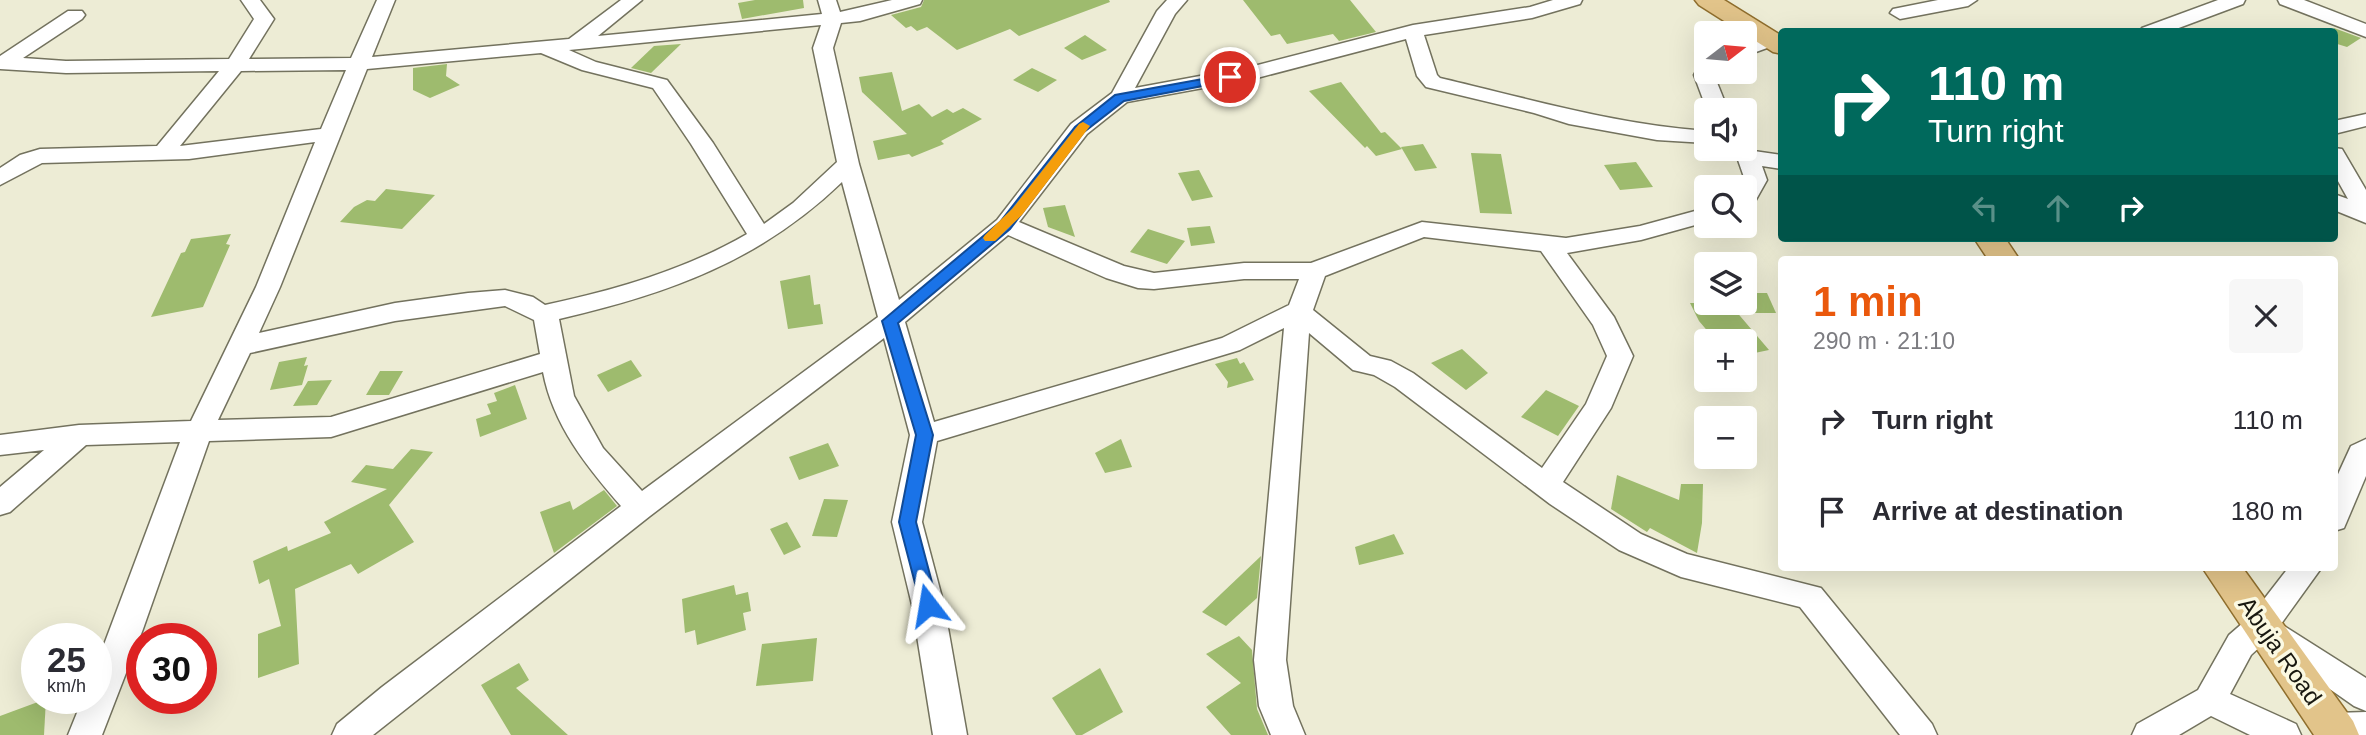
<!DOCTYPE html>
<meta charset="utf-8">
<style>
:root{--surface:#fff;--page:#f7f7f7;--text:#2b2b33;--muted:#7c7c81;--accent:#ea580c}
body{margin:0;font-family:Arial,sans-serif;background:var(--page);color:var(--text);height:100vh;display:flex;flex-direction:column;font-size:26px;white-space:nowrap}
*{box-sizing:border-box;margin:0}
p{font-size:23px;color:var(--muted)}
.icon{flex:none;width:38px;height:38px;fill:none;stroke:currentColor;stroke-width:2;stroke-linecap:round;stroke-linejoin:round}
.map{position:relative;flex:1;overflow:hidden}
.drawer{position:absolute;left:1778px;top:256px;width:560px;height:315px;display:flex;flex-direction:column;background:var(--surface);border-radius:7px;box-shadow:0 7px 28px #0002}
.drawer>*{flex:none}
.banner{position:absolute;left:1778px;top:28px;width:560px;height:214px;border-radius:7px;box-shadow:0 7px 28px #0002;background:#00695c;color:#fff;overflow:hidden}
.needle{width:46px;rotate:74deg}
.controls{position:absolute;left:1694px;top:21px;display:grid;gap:14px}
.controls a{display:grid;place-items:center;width:63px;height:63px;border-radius:7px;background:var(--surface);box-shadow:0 7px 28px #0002;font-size:35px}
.speed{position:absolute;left:21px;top:623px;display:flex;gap:14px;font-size:35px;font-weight:700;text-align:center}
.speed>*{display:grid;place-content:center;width:91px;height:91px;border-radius:50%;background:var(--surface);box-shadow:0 7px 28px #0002;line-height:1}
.speed small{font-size:18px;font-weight:400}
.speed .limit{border:10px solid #d22;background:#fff;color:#111}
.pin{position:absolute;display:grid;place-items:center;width:60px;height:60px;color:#fff;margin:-30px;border:4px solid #fff;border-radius:50%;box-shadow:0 2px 7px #0007}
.me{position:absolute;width:77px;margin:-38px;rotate:346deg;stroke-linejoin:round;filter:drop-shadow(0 0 5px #0008)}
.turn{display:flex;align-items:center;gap:24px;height:147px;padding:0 35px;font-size:32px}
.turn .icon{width:91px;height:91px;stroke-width:2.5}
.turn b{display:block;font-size:49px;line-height:60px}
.lanes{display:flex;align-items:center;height:66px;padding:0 35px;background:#0003;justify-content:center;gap:35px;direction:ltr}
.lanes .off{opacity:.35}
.round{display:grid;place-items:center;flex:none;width:74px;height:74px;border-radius:7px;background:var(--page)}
.headline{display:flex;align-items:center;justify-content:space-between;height:119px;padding:0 35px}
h1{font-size:42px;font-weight:700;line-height:52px;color:var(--accent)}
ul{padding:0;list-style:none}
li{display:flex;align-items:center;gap:21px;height:91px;padding:0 35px}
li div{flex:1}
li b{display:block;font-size:26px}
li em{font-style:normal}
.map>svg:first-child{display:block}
</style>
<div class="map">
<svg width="2366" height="735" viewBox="0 0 2366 735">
<rect width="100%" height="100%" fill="#edecd5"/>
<!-- building -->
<g fill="#9ebb6e">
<path d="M755,0H803L804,8L742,19L738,3Z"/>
<path d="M924,0H1109L1110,2L1019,36L1010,29L957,50L927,27L917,31L911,26L906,28L891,15L921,7Z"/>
<path d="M1243,0H1350L1376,32L1339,41L1333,34L1287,44L1280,34L1271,36Z"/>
<path d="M2334,28L2361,38L2347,47L2334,43Z"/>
<path d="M1085,35L1107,50L1082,60L1064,48Z"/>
<path d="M681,44L651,73L631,68L654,46Z"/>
<path d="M447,64L446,76L460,85L430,98L413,90V68Z"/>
<path d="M1032,68L1057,80L1038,92L1013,80Z"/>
<path d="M892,72L902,111L919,104L932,117L947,109L953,113L963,108L982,119L941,141L944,144L912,157L909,154L878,160L873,141L907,134L862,92L859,77Z"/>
<path d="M1341,82L1381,133L1385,132L1402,149L1376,156L1367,146L1365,148L1309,91Z"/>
<path d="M1423,144L1437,168L1415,171L1401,147Z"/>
<path d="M1471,153L1501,154L1512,214L1480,213Z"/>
<path d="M1636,162L1653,187L1620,190L1604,165Z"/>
<path d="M1199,170L1213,197L1192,201L1178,173Z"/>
<path d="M386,189L435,195L402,229L340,222L354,207L367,200L375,201Z"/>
<path d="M1065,205L1075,237L1048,227L1043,208Z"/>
<path d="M1210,226L1215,243L1191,246L1187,228Z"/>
<path d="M1148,229L1185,241L1167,264L1130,252Z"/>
<path d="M231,234L226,244L230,245L203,307L151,317L181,253L185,252L191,239Z"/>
<path d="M810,275L814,305L820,304L823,324L788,329L780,281Z"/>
<path d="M1745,293H1767L1776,313H1745Z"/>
<path d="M1690,303H1729L1769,350L1745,355V341H1716L1699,321Z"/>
<path d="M1462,349L1488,373L1466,390L1431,363Z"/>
<path d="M307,357L304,366L308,365L302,385L270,390L279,362Z"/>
<path d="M1237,358L1240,364L1244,362L1254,380L1227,388L1228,382L1215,364Z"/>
<path d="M631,360L642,376L608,392L597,375Z"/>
<path d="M380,371H403L389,395H366Z"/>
<path d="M332,380L317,405L293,406L308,381Z"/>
<path d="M515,385L527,419L480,437L476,419L491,414L487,404L497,401L494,393Z"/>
<path d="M1546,390L1579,406L1558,436L1521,417Z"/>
<path d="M1121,439L1132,467L1105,473L1095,453Z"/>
<path d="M828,443L839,466L799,480L789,457Z"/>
<path d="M411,449L433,452L389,505L414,542L358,574L351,564L295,589L299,664L258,678V634L281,626L269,579L259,584L253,561L287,546L288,551L331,533L324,522L387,489L351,482L366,465L393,469Z"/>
<path d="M1617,475L1679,500L1681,484H1703L1702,523L1697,553L1650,528L1647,532L1611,509Z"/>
<path d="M604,490L617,506L554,553L540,512L570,501L573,510Z"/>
<path d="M824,499L848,500L837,537L812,536Z"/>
<path d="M787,522L801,547L784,555L770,529Z"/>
<path d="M1394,534L1404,554L1359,565L1355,547Z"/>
<path d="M1261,556L1257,598L1226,626L1202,612Z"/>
<path d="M734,585L736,595L748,592L751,611L743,613L746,630L697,645L695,630L685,633L682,599Z"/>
<path d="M1239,636L1252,650L1257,709L1268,735H1231L1206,707L1241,683L1206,654Z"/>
<path d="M817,638L813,681L756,686L762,644Z"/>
<path d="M519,663L529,680L516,688L568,735H511L481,685Z"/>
<path d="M1100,668L1123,712L1082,735H1076L1052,698Z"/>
<path d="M46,699L44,735H0V716Z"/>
</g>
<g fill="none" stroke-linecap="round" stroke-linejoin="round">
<!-- minor casing -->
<g stroke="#73725e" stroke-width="3">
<g id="minor">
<path d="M241,0H260L274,19L249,59L351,58L377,0H395L372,57L569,39L621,0H642L598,36L822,14L818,0H836L840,12L892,0H922L920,4L860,21L841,23L833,48L859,164L899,300L997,220L1071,124L1112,93L1157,11L1167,0H1187L1175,14L1135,88L1254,66L1413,25L1530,7L1553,0H1582L1580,4L1532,18L1424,35L1437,75L1440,78C1530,99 1613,124 1706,131V143L1657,140L1569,124L1534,113L1426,87L1417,76L1406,39L1257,78L1127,102L1087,134L1019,222L1124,266L1154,273L1244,263H1311L1422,222L1566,238L1640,226L1706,208V222L1641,240L1567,253L1614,317L1633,356L1611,408L1563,482L1641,534L1687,554L1821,588L1932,724L1937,735H1900L1800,607L1681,577L1619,550L1550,504L1395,387L1374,375L1353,370L1309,333L1286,660L1293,706L1305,735H1271L1259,706L1254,660L1284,328L1240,350L937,441L922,522L944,605L967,735H933L912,605L892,522L910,435L884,338L650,516L373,735H332L337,724L382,687L621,506C587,467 553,425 543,372L331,437L209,441L143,629L102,735H68L83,698H96V666L180,442L86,445L10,512L0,515V487L44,450L0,455V435L79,425L191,421L256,287L315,142L189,159L42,163L0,185V168L20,155L40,149L157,146L219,71L66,73L0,69V56L68,11H82L85,15L82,19L23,58L66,61L229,59L254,19ZM821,25L813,48L837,162L793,203L764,224L713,143L667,80L596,62L569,50ZM541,53L582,70L653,88L691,144L747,234C685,270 615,290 545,305L533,297L505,290L468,293L395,303L259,333L280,287L367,69ZM346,70L321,129L180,146L241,71ZM842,182L878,317L642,491L603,448L574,396L559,319C668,294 760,261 842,182ZM1008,235L1106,278L1138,288L1154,289L1244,279H1299L1289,305L1222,338L934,422L905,322ZM1424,237L1541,251L1593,325L1607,356L1586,404L1542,468L1413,373L1391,361L1370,356L1313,310L1325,276ZM505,306L534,320L540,354L331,417L218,420L250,353L395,321Z"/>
<path d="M1938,0H1977L1968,6L1900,19L1890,13L1893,9Z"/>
<path d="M2218,0H2245L2243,4L2168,32H2140L2142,28Z"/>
<path d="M2278,0H2304L2366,24V37L2280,4Z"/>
<path d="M1771,34L1778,36L1781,40L1778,44L1745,56V43Z"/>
<path d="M1706,64V72H1715L1714,75L1728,110H1707L1694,75L1699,66Z"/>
<path d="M2366,114V126L2334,134V121Z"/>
<path d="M1745,146L1754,151L1782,155V169L1762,166L1767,180L1753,205L1745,207V187H1741L1745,180L1738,160L1724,149H1745Z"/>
<path d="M2334,148L2342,149L2366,190V223L2334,210V194L2348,199L2334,174Z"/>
<path d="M2366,439V476L2344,528L2334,531V483L2351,446Z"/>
<path d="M2289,567H2322L2281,624L2366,678V711L2354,706L2264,643L2251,655L2230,694L2296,724L2301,735H2250L2211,716L2179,735H2132L2137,724L2198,690L2229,635L2251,616Z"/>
<path d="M2366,712V735H2320L2317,728L2322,717L2334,713Z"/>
</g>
</g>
<!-- major casing -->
<g stroke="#8f6e2d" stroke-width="3">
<g id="major">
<path d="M1695,0H1724L1782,36V54L1773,52L1699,5Z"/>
<path d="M1974,238H2005L2019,259H1988Z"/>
<path d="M2202,567H2242L2353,721L2359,735H2314Z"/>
</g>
</g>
<!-- minor -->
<use href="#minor" fill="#fff" fill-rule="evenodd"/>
<!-- major -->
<use href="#major" fill="#e2c48a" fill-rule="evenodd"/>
</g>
<!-- route -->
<path fill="#1a73e8" stroke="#114b97" stroke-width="2" d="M1230,74L1236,77L1234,80L1124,101L1084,132L1010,229L898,323L933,435L916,522L938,605L935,610L928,613L922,610L899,522L916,435L882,321L1000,222L1075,127L1115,95Z"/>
<!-- slow -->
<path fill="#f59e0b" d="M1083,122L1090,126L1022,215L995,241H985L983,238L985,235L1012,209L1079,124Z"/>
<g text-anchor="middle" stroke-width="7" stroke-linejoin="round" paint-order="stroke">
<!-- near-street labels -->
<g font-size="24" fill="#191810" stroke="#fbf9e2">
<text transform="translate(2280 651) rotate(55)" y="8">Abuja Road</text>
</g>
</g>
</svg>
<div class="controls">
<a><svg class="needle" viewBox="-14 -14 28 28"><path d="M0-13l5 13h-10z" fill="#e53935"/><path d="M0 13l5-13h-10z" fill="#7c7c81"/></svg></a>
<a><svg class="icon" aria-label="sound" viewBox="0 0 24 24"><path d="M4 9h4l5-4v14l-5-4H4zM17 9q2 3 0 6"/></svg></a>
<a><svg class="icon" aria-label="search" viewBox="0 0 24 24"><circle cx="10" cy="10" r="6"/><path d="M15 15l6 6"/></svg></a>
<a><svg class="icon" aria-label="layers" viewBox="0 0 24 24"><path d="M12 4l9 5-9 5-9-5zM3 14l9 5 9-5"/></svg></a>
<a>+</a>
<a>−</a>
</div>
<div class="speed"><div>25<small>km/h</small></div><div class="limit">30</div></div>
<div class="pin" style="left:1230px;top:77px;background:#d93025"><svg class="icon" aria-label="arrive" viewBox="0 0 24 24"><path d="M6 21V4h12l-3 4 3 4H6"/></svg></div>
<svg class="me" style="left:928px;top:605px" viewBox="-20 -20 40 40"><path d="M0-17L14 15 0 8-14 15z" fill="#1a73e8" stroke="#fff" stroke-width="4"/></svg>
<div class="banner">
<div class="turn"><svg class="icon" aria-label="right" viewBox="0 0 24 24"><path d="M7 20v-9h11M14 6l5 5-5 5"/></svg><div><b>110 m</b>Turn right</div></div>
<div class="lanes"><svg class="icon off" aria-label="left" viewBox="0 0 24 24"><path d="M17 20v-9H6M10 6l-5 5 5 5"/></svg><svg class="icon off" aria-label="ahead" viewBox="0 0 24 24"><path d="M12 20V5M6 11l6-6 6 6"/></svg><svg class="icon" aria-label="right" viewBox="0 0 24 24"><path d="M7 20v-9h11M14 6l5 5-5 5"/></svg></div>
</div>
<section class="drawer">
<div class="headline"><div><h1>1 min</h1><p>290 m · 21:10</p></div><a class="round"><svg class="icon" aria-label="close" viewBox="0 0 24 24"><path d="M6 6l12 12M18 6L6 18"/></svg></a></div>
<ul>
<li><svg class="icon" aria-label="right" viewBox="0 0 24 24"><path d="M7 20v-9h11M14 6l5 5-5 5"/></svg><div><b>Turn right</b></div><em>110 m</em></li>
<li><svg class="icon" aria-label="arrive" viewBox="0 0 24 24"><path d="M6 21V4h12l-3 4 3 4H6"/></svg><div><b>Arrive at destination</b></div><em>180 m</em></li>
</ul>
</section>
</div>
